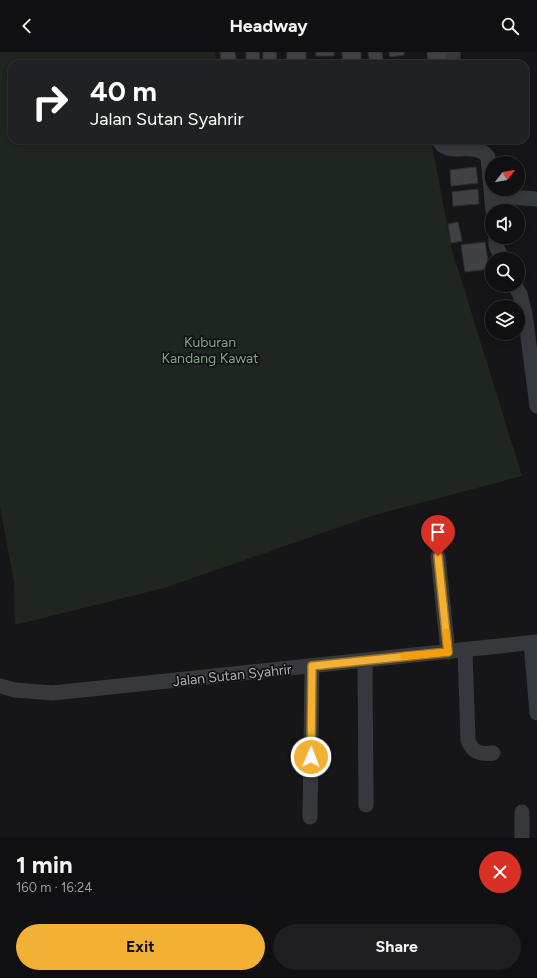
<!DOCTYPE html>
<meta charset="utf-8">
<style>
:root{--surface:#101012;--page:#1e1e20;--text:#f1f3f6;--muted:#9c9d9f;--line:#303032;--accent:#f2b134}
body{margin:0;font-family:Figtree,sans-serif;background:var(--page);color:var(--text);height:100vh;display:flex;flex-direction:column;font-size:15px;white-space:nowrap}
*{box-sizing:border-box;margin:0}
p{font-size:13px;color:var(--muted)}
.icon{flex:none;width:22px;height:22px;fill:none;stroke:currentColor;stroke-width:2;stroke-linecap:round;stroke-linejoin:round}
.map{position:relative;height:786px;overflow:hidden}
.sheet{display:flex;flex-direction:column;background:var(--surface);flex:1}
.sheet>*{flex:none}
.banner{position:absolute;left:8px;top:8px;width:521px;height:84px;border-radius:12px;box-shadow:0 2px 6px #0003,0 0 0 1px var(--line);background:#202124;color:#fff;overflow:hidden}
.needle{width:26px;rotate:59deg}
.fabs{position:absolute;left:485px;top:104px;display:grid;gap:8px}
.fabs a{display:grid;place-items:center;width:40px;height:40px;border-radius:50%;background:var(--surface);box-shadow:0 2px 6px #0003,0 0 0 1px var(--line);font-size:20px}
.pin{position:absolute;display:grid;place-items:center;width:34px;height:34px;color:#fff;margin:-41px -17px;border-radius:50% 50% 50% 0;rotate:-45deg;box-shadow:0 0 4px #0007}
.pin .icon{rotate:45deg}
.me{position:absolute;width:44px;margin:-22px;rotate:1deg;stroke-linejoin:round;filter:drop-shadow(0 0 3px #0008)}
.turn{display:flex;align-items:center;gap:14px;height:84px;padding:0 16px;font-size:18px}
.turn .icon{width:52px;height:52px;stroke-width:2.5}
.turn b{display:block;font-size:28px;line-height:34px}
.round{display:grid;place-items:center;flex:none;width:42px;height:42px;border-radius:21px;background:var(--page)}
.headline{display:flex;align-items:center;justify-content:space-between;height:68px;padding:0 16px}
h1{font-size:24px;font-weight:700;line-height:30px}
.primary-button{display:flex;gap:8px;margin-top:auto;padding:8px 16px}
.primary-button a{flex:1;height:46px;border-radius:24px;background:var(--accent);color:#111;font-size:16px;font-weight:700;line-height:46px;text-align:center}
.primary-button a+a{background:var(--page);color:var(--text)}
header{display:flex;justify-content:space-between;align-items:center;height:52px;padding:0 16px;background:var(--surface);font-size:18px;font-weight:700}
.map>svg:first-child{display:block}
</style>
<header><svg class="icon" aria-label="back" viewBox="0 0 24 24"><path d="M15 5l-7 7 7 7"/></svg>Headway<svg class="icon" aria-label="search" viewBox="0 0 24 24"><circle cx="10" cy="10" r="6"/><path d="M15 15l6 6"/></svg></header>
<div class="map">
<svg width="537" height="786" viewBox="0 0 537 786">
<rect width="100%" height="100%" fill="#161618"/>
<!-- green -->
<path fill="#1e261f" d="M0,0H215L217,12H12V88H431L452,198L522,424L371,464L164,536L15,573L14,530L0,455Z"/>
<!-- building -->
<g fill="#404145" stroke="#303034">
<path d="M220,0H235L237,12H221Z"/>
<path d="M246,0H259L260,12H246Z"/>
<path d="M263,0H276L277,12H263Z"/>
<path d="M287,0H306V12H286Z"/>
<rect x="316" y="0" width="18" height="4"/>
<path d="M342,0H361V12H343Z"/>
<path d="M368,0H382L383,12H370Z"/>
<path d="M389,0H404V3L390,5Z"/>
<path d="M427,0H447L448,12H428Z"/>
<rect x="316" y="8" width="18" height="4"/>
<path d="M476,115L478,131L451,134L450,118Z"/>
<path d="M478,137L479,152L453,154L452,140Z"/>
<path d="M458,170L462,189L451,191L448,172Z"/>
<path d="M485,190L489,217L465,220L461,193Z"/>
</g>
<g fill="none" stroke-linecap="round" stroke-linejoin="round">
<!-- street -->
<g stroke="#37383d" stroke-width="15">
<path d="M453,12V0"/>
<path d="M439,88C446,106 476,88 488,105L493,159"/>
<path d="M492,144L537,147"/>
<path d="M496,185V193L502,207"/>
<path d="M514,233L520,242L525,262L537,354"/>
<path d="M438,504L448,600"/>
<path d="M531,591L537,661"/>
<path d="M465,598L468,688C472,700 480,703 493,701"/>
<path d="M365,609L366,753"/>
<path d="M0,634L15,638L53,641L537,590"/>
<path d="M310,765L312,614"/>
<path d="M522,786V760"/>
</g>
</g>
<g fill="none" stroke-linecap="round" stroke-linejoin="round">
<!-- route casing -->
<g stroke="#9d7322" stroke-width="10">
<path id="route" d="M311,705L312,614L448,600L438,504"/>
</g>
<!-- route -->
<use href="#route" stroke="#f2b134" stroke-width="7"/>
<!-- slow -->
<path stroke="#f59e0b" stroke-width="7" d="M404,604L448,600L446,580"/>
</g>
<g text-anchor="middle" stroke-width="3.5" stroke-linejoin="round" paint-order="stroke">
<!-- park labels -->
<g font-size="14" fill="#7fa381" stroke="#111113">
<text x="210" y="295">Kuburan<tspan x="210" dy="16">Kandang Kawat</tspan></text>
</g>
<!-- street labels -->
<g font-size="14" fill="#a8adb8" stroke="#111113">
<text transform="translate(232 623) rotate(-6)" y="5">Jalan Sutan Syahrir</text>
</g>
</g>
</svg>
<div class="fabs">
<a><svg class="needle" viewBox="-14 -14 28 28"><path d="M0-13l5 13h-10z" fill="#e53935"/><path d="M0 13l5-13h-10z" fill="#9c9d9f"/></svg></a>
<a><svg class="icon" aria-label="sound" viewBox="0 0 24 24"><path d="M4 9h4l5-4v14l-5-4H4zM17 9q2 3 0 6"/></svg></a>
<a><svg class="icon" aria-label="search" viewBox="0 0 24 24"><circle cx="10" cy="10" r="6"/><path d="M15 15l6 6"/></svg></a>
<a><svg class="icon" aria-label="layers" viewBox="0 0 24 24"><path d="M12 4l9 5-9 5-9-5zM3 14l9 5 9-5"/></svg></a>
</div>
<div class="pin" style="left:438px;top:504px;background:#d93025"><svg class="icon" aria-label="arrive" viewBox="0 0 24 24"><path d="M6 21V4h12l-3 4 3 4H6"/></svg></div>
<svg class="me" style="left:311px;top:705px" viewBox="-20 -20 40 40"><circle r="17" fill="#f2b134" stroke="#fff" stroke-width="3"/><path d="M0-11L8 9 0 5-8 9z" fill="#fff"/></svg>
<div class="banner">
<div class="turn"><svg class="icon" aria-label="right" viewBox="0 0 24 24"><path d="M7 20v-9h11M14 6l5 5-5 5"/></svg><div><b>40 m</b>Jalan Sutan Syahrir</div></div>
</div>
</div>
<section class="sheet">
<div class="headline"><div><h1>1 min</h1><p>160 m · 16:24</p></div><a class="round" style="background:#d93025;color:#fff"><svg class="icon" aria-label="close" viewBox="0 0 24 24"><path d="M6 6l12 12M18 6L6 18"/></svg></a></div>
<div class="primary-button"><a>Exit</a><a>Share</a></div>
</section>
